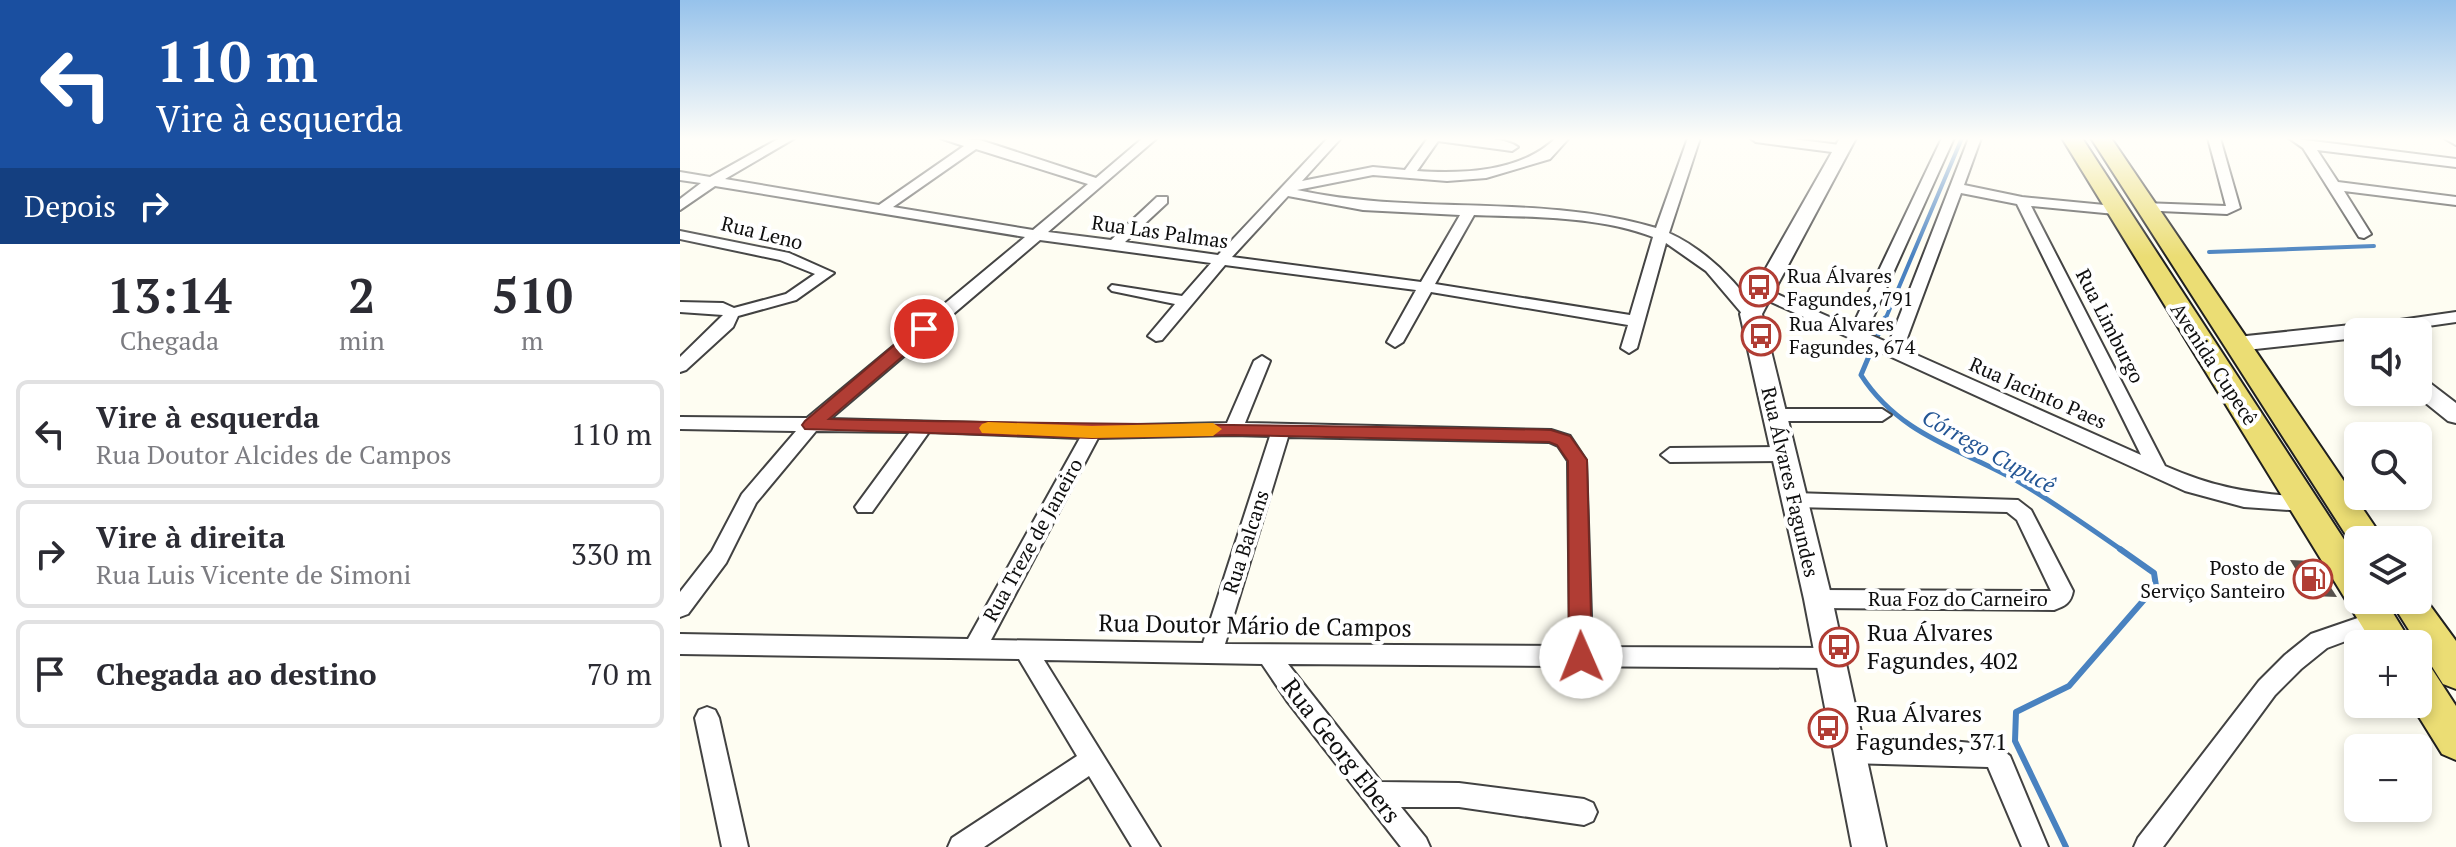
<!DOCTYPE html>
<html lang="pt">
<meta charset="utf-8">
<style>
:root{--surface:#fff;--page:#f7f7f7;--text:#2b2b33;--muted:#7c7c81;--line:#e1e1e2}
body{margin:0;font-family:"PT Serif",serif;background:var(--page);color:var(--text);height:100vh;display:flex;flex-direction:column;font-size:30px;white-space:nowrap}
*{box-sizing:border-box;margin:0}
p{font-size:26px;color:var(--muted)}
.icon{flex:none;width:44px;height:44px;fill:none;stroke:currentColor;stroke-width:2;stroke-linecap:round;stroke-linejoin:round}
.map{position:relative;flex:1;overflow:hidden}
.sheet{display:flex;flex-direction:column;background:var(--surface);width:680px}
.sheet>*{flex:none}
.top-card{background:#1a4fa0;color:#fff;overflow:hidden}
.controls{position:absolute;left:1664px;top:318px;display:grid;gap:16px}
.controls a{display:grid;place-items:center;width:88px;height:88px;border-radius:12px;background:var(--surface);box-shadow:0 4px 12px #0003;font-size:40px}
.pin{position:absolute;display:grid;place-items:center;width:68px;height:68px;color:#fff;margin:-34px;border:4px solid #fff;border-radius:50%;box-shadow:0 2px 8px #0007}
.me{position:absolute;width:88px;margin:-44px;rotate:359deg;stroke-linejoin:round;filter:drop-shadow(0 0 6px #0008)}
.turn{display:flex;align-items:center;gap:28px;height:168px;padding:0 24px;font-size:36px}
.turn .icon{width:104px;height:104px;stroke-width:2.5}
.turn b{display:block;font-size:56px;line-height:68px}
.then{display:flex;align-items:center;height:76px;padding:0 24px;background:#0003;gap:16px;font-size:30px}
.eta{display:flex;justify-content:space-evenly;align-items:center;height:136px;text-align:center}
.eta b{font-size:48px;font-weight:600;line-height:56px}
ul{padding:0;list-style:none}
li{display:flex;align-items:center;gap:24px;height:108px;margin:0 16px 12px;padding:0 8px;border:4px solid var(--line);border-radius:12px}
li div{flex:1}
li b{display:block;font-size:30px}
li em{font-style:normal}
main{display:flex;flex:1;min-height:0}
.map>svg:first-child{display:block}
</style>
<main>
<section class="sheet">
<div class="top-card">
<div class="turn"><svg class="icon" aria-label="left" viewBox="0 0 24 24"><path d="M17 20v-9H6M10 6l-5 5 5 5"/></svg><div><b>110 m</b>Vire à esquerda</div></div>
<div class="then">Depois<svg class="icon" aria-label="right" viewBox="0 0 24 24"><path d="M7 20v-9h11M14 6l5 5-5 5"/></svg></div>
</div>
<div class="eta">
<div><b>13:14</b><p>Chegada</p></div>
<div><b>2</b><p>min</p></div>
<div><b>510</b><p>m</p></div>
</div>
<ul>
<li><svg class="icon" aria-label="left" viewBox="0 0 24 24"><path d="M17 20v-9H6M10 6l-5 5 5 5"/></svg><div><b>Vire à esquerda</b><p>Rua Doutor Alcides de Campos</p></div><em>110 m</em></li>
<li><svg class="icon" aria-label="right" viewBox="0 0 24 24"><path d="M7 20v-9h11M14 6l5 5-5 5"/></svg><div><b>Vire à direita</b><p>Rua Luis Vicente de Simoni</p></div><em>330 m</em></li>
<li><svg class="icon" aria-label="arrive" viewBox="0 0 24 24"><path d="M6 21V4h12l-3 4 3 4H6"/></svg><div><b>Chegada ao destino</b></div><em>70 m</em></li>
</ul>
</section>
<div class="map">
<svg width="1776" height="847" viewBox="0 0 1776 847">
<rect width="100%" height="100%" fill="#fefdf2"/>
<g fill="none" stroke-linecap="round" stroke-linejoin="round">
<!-- stream-far2 -->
<g stroke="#4982c0" stroke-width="4">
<path d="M1529,252L1694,246"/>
<path d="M1205,320L1282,138"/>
</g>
<!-- stream-far1 -->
<path stroke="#4982c0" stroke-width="5" d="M1205,318L1181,375C1220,436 1282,449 1341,483C1376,504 1410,528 1443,551"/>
<!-- stream -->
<path stroke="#4982c0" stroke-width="6" d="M1386,847L1335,741L1336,712L1389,686L1476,586L1474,573L1440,549"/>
</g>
<!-- building -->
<path fill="#56514c" d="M1610,560L1634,561L1657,597L1632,596Z"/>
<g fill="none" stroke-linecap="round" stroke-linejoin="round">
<!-- minor casing -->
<g stroke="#424242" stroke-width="4">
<g id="minor">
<path d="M100,138H115L45,179L199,205L284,146L260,138L300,140L416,178L463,138H477L368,232L431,240L477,197H487V203L445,242L538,255L648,138H661L622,181L693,167L725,170L748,138C771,138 820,134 838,147L832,151L758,141L737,171C784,174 841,172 876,138H889L870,159L806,178L767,181L693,175L617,190C735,216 860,193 976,228L1008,138H1020L989,233C1026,250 1056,281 1079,314L1077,317H1065L1026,271L986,243L957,348L949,353L941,348L948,325L751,292L723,342L715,347L707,342L736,290L545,265L482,340L476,341L468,336L495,304L432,291L429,288L432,285L502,296L531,263L360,240L150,419L412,426L547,423L574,361L582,356L590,361L565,423L871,430L890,436L906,460L912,647L1149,648L1157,651L1160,658L1157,665L1149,668L608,664L701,782L779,783L904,799L913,803L917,812L913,821L904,825L779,807H721L746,838L750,847H721L607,701L582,664L364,660L480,847H452L409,776L304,847H268L272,838L397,756L339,659L0,654V634L288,639L400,438L249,432L192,512H178L175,507L230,432L136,431L76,503L46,563L8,614L0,617V592L32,551L62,494L116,431L0,429V417L127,418L345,237L35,186L0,210V199L21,183L0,180V172L30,177ZM296,149L408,184L353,230L213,207ZM608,196L683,210L780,215L741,282L552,257ZM794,215C852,217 918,216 973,237L950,315L755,284ZM553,435L590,436L523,643L311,640L418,438ZM608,437L869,442L878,446L888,461L890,646L545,644Z"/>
<path d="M1070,138H1105L1160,145L1166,149L1160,153L1076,142Z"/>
<path d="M1262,138H1274L1186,333L1209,343L1289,138H1301L1284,185L1342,197L1435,206L1442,210L1435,214L1351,206L1485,466C1535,488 1569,493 1623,497L1630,499L1633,504L1630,509L1623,511L1564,507L1505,491L1078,296L1075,293L1078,290H1088L1172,327ZM1281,193L1337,204L1461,455L1223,349Z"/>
<path d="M1528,138H1540L1560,208L1547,214L1458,210V204L1463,203L1546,206Z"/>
<path d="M1609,138L1776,159V167L1637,150L1658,182L1776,197V205L1664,191L1691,234L1684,238L1679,237L1623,148Z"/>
<path d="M1764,138H1776V145Z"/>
<path d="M0,231L109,253L154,273L116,300L58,316L53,327L6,370L0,372V357L43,315L0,312V302L43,303L54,308L106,294L135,274L100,260L0,239Z"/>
<path d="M1776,312V322L1706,332H1678V336L1671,337L1663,332L1671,327Z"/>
<path d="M1095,409H1202L1211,415L1202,421H1095L1086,415Z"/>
<path d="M1103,447L1112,454L1103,461L990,462L981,455L990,448Z"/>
<path d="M1114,493L1338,500L1351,510L1393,591C1391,603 1385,606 1374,610L1138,608L1130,605L1127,599L1130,593L1138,590L1371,591L1337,520L1327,512L1114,507L1107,505L1104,500L1107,495Z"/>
<path d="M1698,611L1706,614L1709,620L1706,626L1647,648L1621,669L1595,695L1483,847H1454L1458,838L1579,681L1605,655L1631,634Z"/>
<path d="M27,707L35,710L39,718L68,847H42L15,718L19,710Z"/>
<path d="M1169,741C1203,741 1308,734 1330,756L1368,847H1342L1308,767L1169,763L1160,760L1157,752L1160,744Z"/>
</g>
</g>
<!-- tertiary casing -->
<g stroke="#424242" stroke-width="4">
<g id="tertiary">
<path d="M1160,138H1176L1082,314L1152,599L1206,847H1172L1124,599L1060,314Z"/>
<path d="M1671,325L1685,332H1678V344L1667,339L1557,351L1549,349L1546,344L1549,339L1557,337Z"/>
<path d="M1738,377L1746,380L1776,403V423L1768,421L1732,392H1738Z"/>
</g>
</g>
<!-- primary casing -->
<g stroke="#202020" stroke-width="4">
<g id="primary">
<path d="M1382,138H1402L1678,561V600H1705L1732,644H1693Z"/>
<path d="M1411,138H1431L1704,540H1678V550L1675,549Z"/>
<path d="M1738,589L1776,641V689L1763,684L1710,600H1738Z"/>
<path d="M1738,664L1752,669L1776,706V760L1762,754L1731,704H1738Z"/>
</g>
</g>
<!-- minor -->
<use href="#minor" fill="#fff" fill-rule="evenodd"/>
<!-- tertiary -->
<use href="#tertiary" fill="#fff" fill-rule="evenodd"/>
<!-- primary -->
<use href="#primary" fill="#ebdd74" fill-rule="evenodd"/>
</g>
<!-- sky -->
<linearGradient id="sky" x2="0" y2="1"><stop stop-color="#96c2eb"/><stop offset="0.54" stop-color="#fffef9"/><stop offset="1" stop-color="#fffef9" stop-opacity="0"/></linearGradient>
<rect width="1776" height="257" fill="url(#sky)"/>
<!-- route -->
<path fill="#b13d34" stroke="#732822" stroke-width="2" d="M244,324L250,325V333L149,419C390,425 630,424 871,430L890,436L907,460L912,657L909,664L901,667L893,664L889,657L888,461L877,445L869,442L553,435L412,438L125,429L122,425L125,421L238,325Z"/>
<!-- slow -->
<path fill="#f59e0b" d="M308,422L412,426L533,423L542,429L533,436L412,438L302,433L299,428L302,424Z"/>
<!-- icons -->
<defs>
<g id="bus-ring" transform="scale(2)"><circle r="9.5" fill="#fff" stroke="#b13d34" stroke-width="1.5"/><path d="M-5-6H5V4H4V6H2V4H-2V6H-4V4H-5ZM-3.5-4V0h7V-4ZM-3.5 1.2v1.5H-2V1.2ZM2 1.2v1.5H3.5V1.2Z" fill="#b13d34"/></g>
<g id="fuel-ring" transform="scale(2)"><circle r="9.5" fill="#fff" stroke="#b13d34" stroke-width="1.5"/><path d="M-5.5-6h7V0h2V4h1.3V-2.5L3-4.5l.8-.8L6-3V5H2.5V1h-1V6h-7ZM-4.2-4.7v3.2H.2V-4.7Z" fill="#b13d34"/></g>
</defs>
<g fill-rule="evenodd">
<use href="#bus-ring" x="1079" y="287"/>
<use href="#bus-ring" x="1081" y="336"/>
<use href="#fuel-ring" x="1633" y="579"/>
<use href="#bus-ring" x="1159" y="647"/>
<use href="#bus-ring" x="1148" y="728"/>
</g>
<g text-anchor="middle" stroke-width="8" stroke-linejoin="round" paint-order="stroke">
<!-- street labels -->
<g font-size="20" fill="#0f0f0f" stroke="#fff">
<text transform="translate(480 232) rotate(8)" y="7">Rua Las Palmas</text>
<text transform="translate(82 233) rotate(14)" y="7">Rua Leno</text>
<text transform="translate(1430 326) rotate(63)" y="7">Rua Limburgo</text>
<text transform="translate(1534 364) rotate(57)" y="7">Avenida Cupecê</text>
<text transform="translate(1358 393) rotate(24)" y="7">Rua Jacinto Paes</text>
<text transform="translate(1110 482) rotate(77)" y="7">Rua Álvares Fagundes</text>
<text transform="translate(353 540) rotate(-61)" y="7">Rua Treze de Janeiro</text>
<text transform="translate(566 542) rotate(-72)" y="7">Rua Balcans</text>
<text x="1278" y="606">Rua Foz do Carneiro</text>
</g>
<!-- poi labels -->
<g font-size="20" fill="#0f0f0f" stroke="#fff" text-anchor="start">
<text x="1107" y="283">Rua Álvares<tspan x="1107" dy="23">Fagundes, 791</tspan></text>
<text x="1109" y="331">Rua Álvares<tspan x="1109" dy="23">Fagundes, 674</tspan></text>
<text x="1605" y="575" text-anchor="end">Posto de<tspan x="1605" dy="23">Serviço Santeiro</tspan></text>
</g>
<!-- water labels -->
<g font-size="22" font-style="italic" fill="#245695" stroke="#fff">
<text transform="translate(1309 451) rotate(29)" y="8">Córrego Cupucê</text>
</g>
<!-- near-street labels -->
<g font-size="24" fill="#0f0f0f" stroke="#fff">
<text transform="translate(575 626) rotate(1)" y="8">Rua Doutor Mário de Campos</text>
<text transform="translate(661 751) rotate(52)" y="8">Rua Georg Ebers</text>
</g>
<!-- near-poi labels -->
<g font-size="24" fill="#0f0f0f" stroke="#fff" text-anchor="start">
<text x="1187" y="641">Rua Álvares<tspan x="1187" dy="28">Fagundes, 402</tspan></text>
<text x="1176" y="722">Rua Álvares<tspan x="1176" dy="28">Fagundes, 371</tspan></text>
</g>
</g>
</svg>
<div class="controls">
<a><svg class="icon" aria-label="sound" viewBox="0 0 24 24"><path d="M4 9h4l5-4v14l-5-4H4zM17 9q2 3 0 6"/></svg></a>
<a><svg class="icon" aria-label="search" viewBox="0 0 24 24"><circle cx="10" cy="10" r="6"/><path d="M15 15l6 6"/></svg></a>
<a><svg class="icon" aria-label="layers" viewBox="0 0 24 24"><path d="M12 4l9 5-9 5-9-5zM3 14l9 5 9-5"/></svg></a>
<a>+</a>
<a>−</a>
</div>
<div class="pin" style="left:244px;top:329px;background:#d93025"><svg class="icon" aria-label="arrive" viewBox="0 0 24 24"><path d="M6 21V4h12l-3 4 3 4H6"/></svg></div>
<svg class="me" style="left:901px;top:657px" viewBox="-20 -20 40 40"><circle r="19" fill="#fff"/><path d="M0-13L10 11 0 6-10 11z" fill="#b13d34"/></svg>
</div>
</main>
